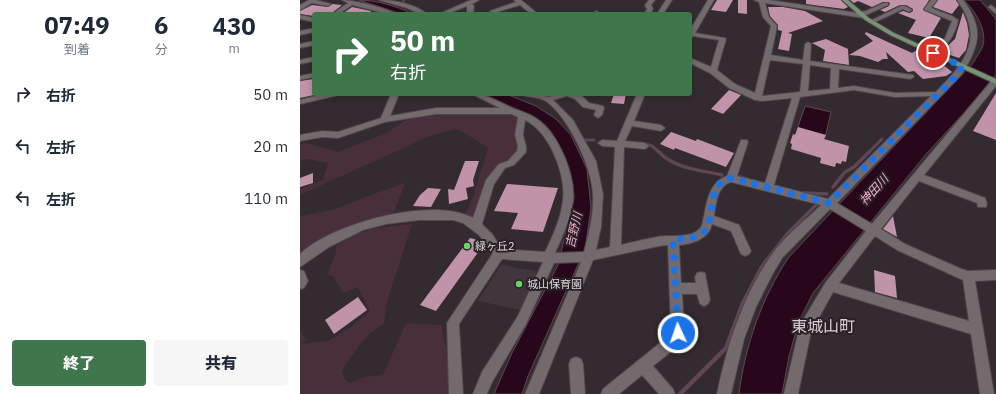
<!DOCTYPE html>
<html lang="ja">
<meta charset="utf-8">
<style>
:root{--surface:#fff;--page:#f6f6f7;--text:#1f2937;--muted:#747a83;--accent:#40764c}
body{margin:0;font-family:"IBM Plex Sans","Noto Sans JP",sans-serif;background:var(--page);color:var(--text);height:100vh;display:flex;flex-direction:column;font-size:15px;white-space:nowrap}
*{box-sizing:border-box;margin:0}
p{font-size:13px;color:var(--muted)}
.icon{flex:none;width:22px;height:22px;fill:none;stroke:currentColor;stroke-width:2;stroke-linecap:round;stroke-linejoin:round}
.map{position:relative;flex:1;overflow:hidden}
.side{display:flex;flex-direction:column;background:var(--surface);width:300px}
.side>*{flex:none}
.guide{position:absolute;left:12px;top:12px;width:380px;height:84px;border-radius:4px;box-shadow:0 2px 6px #0003;background:#40764c;color:#fff;overflow:hidden}
.pin{position:absolute;display:grid;place-items:center;width:34px;height:34px;color:#fff;margin:-17px;border:2px solid #fff;border-radius:50%;box-shadow:0 1px 4px #0007}
.me{position:absolute;width:44px;margin:-22px;rotate:357deg;stroke-linejoin:round;filter:drop-shadow(0 0 3px #0008)}
.turn{display:flex;align-items:center;gap:14px;height:84px;padding:0 12px;font-size:18px}
.turn .icon{width:52px;height:52px;stroke-width:2.5}
.turn b{display:block;font-size:28px;line-height:34px}
.eta{display:flex;justify-content:space-evenly;align-items:center;height:68px;text-align:center}
.eta b{font-size:24px;font-weight:800;line-height:28px}
.action{display:flex;gap:8px;margin-top:auto;padding:8px 12px}
.action a{flex:1;height:46px;border-radius:4px;background:var(--accent);color:#fff;font-size:16px;font-weight:800;line-height:46px;text-align:center}
.action a+a{background:var(--page);color:var(--text)}
ul{padding:0;list-style:none}
li{display:flex;align-items:center;gap:12px;height:52px;padding:0 12px}
li div{flex:1}
li b{display:block;font-size:15px}
li em{font-style:normal}
main{display:flex;flex:1;min-height:0}
.map>svg:first-child{display:block}
</style>
<main>
<section class="side">
<div class="eta">
<div><b>07:49</b><p>到着</p></div>
<div><b>6</b><p>分</p></div>
<div><b>430</b><p>m</p></div>
</div>
<ul>
<li><svg class="icon" aria-label="right" viewBox="0 0 24 24"><path d="M7 20v-9h11M14 6l5 5-5 5"/></svg><div><b>右折</b></div><em>50 m</em></li>
<li><svg class="icon" aria-label="left" viewBox="0 0 24 24"><path d="M17 20v-9H6M10 6l-5 5 5 5"/></svg><div><b>左折</b></div><em>20 m</em></li>
<li><svg class="icon" aria-label="left" viewBox="0 0 24 24"><path d="M17 20v-9H6M10 6l-5 5 5 5"/></svg><div><b>左折</b></div><em>110 m</em></li>
</ul>
<div class="action"><a>終了</a><a>共有</a></div>
</section>
<div class="map">
<svg width="696" height="394" viewBox="0 0 696 394">
<rect width="100%" height="100%" fill="#332b2f"/>
<!-- built -->
<path fill="#43353c" d="M201,265L241,272L220,310L178,301Z"/>
<!-- green -->
<g fill="#492e3c">
<path d="M148,113L210,114L219,118V152L210,161L200,165L175,222L166,213L174,194L188,148L158,129L132,135L0,195V189L23,180L28,163L8,159L0,161V144L7,143L38,152L84,134L106,120Z"/>
<path d="M105,183L93,215L0,257V216L35,209L84,190Z"/>
<path d="M112,224L87,301L84,323C65,335 53,352 42,371L45,380L50,383L64,377L83,375L106,323L141,325L148,357L152,394H0V347L2,344L0,345V329L6,340L2,344L28,341L48,329L70,311L58,287L43,293L33,276L27,275L36,253V246L54,235L75,228Z"/>
</g>
<!-- water -->
<g fill="#28071a" stroke="#5f4654">
<path d="M59,0C74,0 98,6 112,14H101Z"/>
<path d="M664,0H680L695,18L696,21V75L676,100L627,153L513,293L499,321L489,356L482,394H439C445,346 462,297 489,257L674,62C676,57 681,51 683,46C687,29 675,11 664,0Z"/>
<path d="M183,94H206L236,106L256,119L271,135L287,169L291,208L285,249L228,376L222,394H194L212,353L258,265L274,198L271,178L265,157L249,129L234,117Z"/>
<path d="M505,106L531,112L525,138L497,130Z"/>
</g>
<g fill="none" stroke-linecap="round" stroke-linejoin="round">
<!-- stream-far3 -->
<path stroke="#5f4654" stroke-width="2" d="M103,2L104,0"/>
<!-- stream-far2 -->
<g stroke="#5f4654" stroke-width="3">
<path d="M283,140H294"/>
<path d="M342,143L352,146L360,153"/>
<path d="M568,153L582,139"/>
</g>
<!-- stream-far1 -->
<g stroke="#5f4654" stroke-width="3.5">
<path d="M359,152C375,169 401,170 422,175"/>
<path d="M435,176L447,179"/>
<path d="M533,187L545,172L554,167L569,152"/>
<path d="M504,193L527,194"/>
<path d="M467,260L487,234L517,204"/>
</g>
<!-- stream -->
<path stroke="#5f4654" stroke-width="4.5" d="M380,394L426,348L443,303L462,267L468,259"/>
</g>
<!-- building -->
<g fill="#c093a9">
<path d="M417,0H433L426,12L411,10Z"/>
<path d="M438,0H447V14L438,13Z"/>
<path d="M506,0H541L548,7L544,9L506,4Z"/>
<path d="M550,0H629L623,10L641,18L629,38L608,33L616,20L598,13L603,11L610,13L613,11V9L606,5H600L585,12L580,10L589,6L590,3L588,2H583L572,7L558,1L554,3Z"/>
<path d="M638,0H656L659,5L652,14L633,7Z"/>
<path d="M32,4L42,5L31,14H14V16L0,14V11L12,5L28,7Z"/>
<path d="M52,7L71,11L70,14H42Z"/>
<path d="M468,7H483L505,11L523,21L488,33L492,34L489,51L478,49L482,31L478,30V25L470,16Z"/>
<path d="M663,12L667,23L669,35L666,50L659,58L641,52L655,39Z"/>
<path d="M566,32L612,53L615,51L635,58L652,72L646,76L623,79L614,71L608,72L586,52L588,59H583L578,62L560,56L549,55L573,41L565,34Z"/>
<path d="M526,39L548,49L549,65L523,61L525,50L512,43Z"/>
<path d="M14,79V95L0,98V81Z"/>
<path d="M429,90L441,95L423,114L411,109Z"/>
<path d="M696,93V140L673,131Z"/>
<path d="M314,94H326L324,104L311,103Z"/>
<path d="M498,127L526,135L524,139L549,146L546,162L542,161L541,164L536,163L535,167L520,163L521,158L491,149L492,144L490,143L493,134L495,135Z"/>
<path d="M371,132L396,141L397,139L434,153L426,167L375,148L374,150L360,144Z"/>
<path d="M165,161H179L173,180L174,186L166,188L168,199L149,204L148,189L154,190Z"/>
<path d="M13,173V183L0,187V178Z"/>
<path d="M207,184L258,188L243,232L211,229L218,213L194,211Z"/>
<path d="M128,188L141,189L131,207L113,206L120,195Z"/>
<path d="M593,216L597,237L583,229Z"/>
<path d="M170,238L182,241L184,244L136,311L120,305Z"/>
<path d="M574,270L595,276L597,298L575,292Z"/>
<path d="M58,297L67,310L34,334L25,320Z"/>
</g>
<g fill="none" stroke-linecap="round" stroke-linejoin="round">
<!-- minor casing -->
<g stroke="#4d464a" stroke-width="2">
<g id="minor">
<path d="M9,0H16L31,4L28,6L12,3L0,10V5Z"/>
<path d="M42,0C52,0 88,8 96,14H88L52,5L39,14H32L48,3Z"/>
<path d="M79,0C95,0 115,4 127,14H120L107,8Z"/>
<path d="M171,0H179L172,4L174,6L173,14H167V6L147,14H139Z"/>
<path d="M214,0H221L238,14H231L220,5L197,12L199,14H193L190,11L216,2Z"/>
<path d="M349,0H355L351,5L353,9L350,14H344L347,9L345,5Z"/>
<path d="M366,0H372L363,14H357Z"/>
<path d="M408,0H414L395,33L425,38L426,39L417,70L435,84L455,93L471,26L463,17L459,2L454,0H469L558,13L559,12L566,11L584,3H588V5L566,15V17L564,18L465,3L469,17L477,26L471,55L503,60L505,44L508,42L511,44L510,61L613,75L614,77L610,79L539,69L538,88L554,86L595,93L636,92C665,63 685,38 657,0H663C685,29 679,46 662,74L537,203L572,224L693,79H696V86L624,175L685,198L687,204L686,207H678L677,203L619,181L581,229L605,244L659,268L668,271L696,270V280L675,281L694,394H680L671,334L533,292L511,332L498,394H484L500,325L526,282L566,231L530,209L482,258L472,275L456,307L444,339L431,394H417C427,345 444,293 473,253C484,237 507,219 521,205L431,182C417,186 416,204 414,216L439,225L451,251L449,254L445,256L441,254L431,231L412,224C409,239 392,244 379,245L381,283H396L395,277L397,273L401,272L405,273L410,300L408,304L404,306L400,304L397,294H382L385,337L383,342L353,366L373,389L375,394H359L342,375L319,394H301L303,389L371,334L368,245L359,246L293,260L239,394H225L281,262L254,263L226,324L192,382L187,394H173L182,372L218,316L243,262L202,259L159,324L163,394H149L147,323L193,253L179,235L163,223L153,220H119L86,224L63,230L29,247L0,267V254C32,223 133,196 173,218L186,180L199,164L208,161L217,151L218,146L215,135L218,117L211,114H136L85,122L38,138L22,137L0,141V135L22,131L38,132L81,118L91,94H99L90,116L136,108H200L172,94C187,94 199,102 212,108C220,111 230,114 237,119C258,133 276,176 273,201C270,219 263,236 255,253L284,252C289,233 294,214 293,195C292,167 269,118 246,101C241,98 231,97 225,96L224,94H237L248,97L258,94H276L281,95L289,103L303,106L304,108L302,115L298,118L294,115L296,110L283,107L275,99L267,96L253,100L273,120L296,161L303,194L301,227L296,250L310,247L315,147L302,146L298,143L302,140L317,141L337,94H345L334,121L361,125L365,128L361,131L332,126L325,141L345,143L349,146L345,149L324,147L321,245C333,242 345,239 357,237C369,234 392,240 401,227C403,224 403,219 404,216C407,200 410,182 427,176L441,140H447L448,142L437,176L465,183L492,98L462,101L455,100L429,88L410,73L390,63V58L411,67L419,40L393,36L390,39V30ZM470,60L503,64L500,92L462,96ZM510,65L531,68L530,89L508,91ZM554,90L595,97L631,96L528,199L474,185L500,97ZM225,120C250,132 266,175 263,200C261,218 253,236 245,252L202,249L192,234L182,224L194,184L205,168L214,165L226,152V146L223,135ZM575,236L597,250L663,280L669,321L539,283Z"/>
<path d="M631,0H637L631,8L652,16L658,20C656,33 646,50 633,55L630,53L645,38L652,21L625,10L624,9Z"/>
<path d="M691,5L696,9V14L688,7Z"/>
<path d="M601,6H605L612,10L609,12L603,9L573,23L568,22Z"/>
<path d="M296,11L298,12L299,14H293Z"/>
<path d="M0,15L14,18V22L0,19Z"/>
<path d="M14,28V32L0,35V31Z"/>
<path d="M14,41V45L0,48V44Z"/>
<path d="M14,57V61L0,64V60Z"/>
<path d="M14,73V77L0,80V76Z"/>
<path d="M23,94H36L35,96L0,104V100Z"/>
<path d="M0,270L4,271L8,281L4,288L0,289Z"/>
<path d="M276,357L281,359L283,364L285,394H271L269,364L271,359Z"/>
</g>
</g>
<!-- primary casing -->
<g stroke="#4d464a" stroke-width="2">
<path id="primary" d="M542,0H548L569,18L594,33L696,79V84L590,35L565,20Z"/>
</g>
<!-- minor -->
<use href="#minor" fill="#736a6e" fill-rule="evenodd"/>
<!-- primary -->
<use href="#primary" fill="#799475" fill-rule="evenodd"/>
</g>
<g fill="none" stroke-linecap="round" stroke-linejoin="round">
<!-- route -->
<path stroke="#1a73e8" stroke-width="7" stroke-dasharray="0 12.6" d="M378,333L373,240C383,239 398,239 405,230C416,216 406,182 431,178L529,203L658,74L662,66L633,53"/>
</g>
<!-- markers -->
<g fill="#68d465" stroke="#292125" stroke-width="1.5">
<circle cx="167" cy="246" r="4"/>
<circle cx="219" cy="284" r="4"/>
</g>
<g text-anchor="middle" stroke-width="4" stroke-linejoin="round" paint-order="stroke">
<!-- poi labels -->
<g font-size="11" fill="#dfd9dc" stroke="#292125" text-anchor="start">
<text x="175" y="250">緑ヶ丘2</text>
<text x="227" y="288">城山保育園</text>
</g>
<!-- water labels -->
<g font-size="12" font-style="italic" fill="#eea8cb" stroke="#292125">
<text transform="translate(574 190) rotate(-48)" y="4">神田川</text>
<text transform="translate(274 230) rotate(-77)" y="4">吉野川</text>
</g>
<!-- near-quarter labels -->
<g font-size="16" fill="#d7cdd2" stroke="#292125">
<text x="523" y="332">東城山町</text>
</g>
</g>
</svg>
<div class="pin" style="left:633px;top:53px;background:#d93025"><svg class="icon" aria-label="arrive" viewBox="0 0 24 24"><path d="M6 21V4h12l-3 4 3 4H6"/></svg></div>
<svg class="me" style="left:378px;top:333px" viewBox="-20 -20 40 40"><circle r="17" fill="#1a73e8" stroke="#fff" stroke-width="3"/><path d="M0-11L8 9 0 5-8 9z" fill="#fff"/></svg>
<div class="guide">
<div class="turn"><svg class="icon" aria-label="right" viewBox="0 0 24 24"><path d="M7 20v-9h11M14 6l5 5-5 5"/></svg><div><b>50 m</b>右折</div></div>
</div>
</div>
</main>
